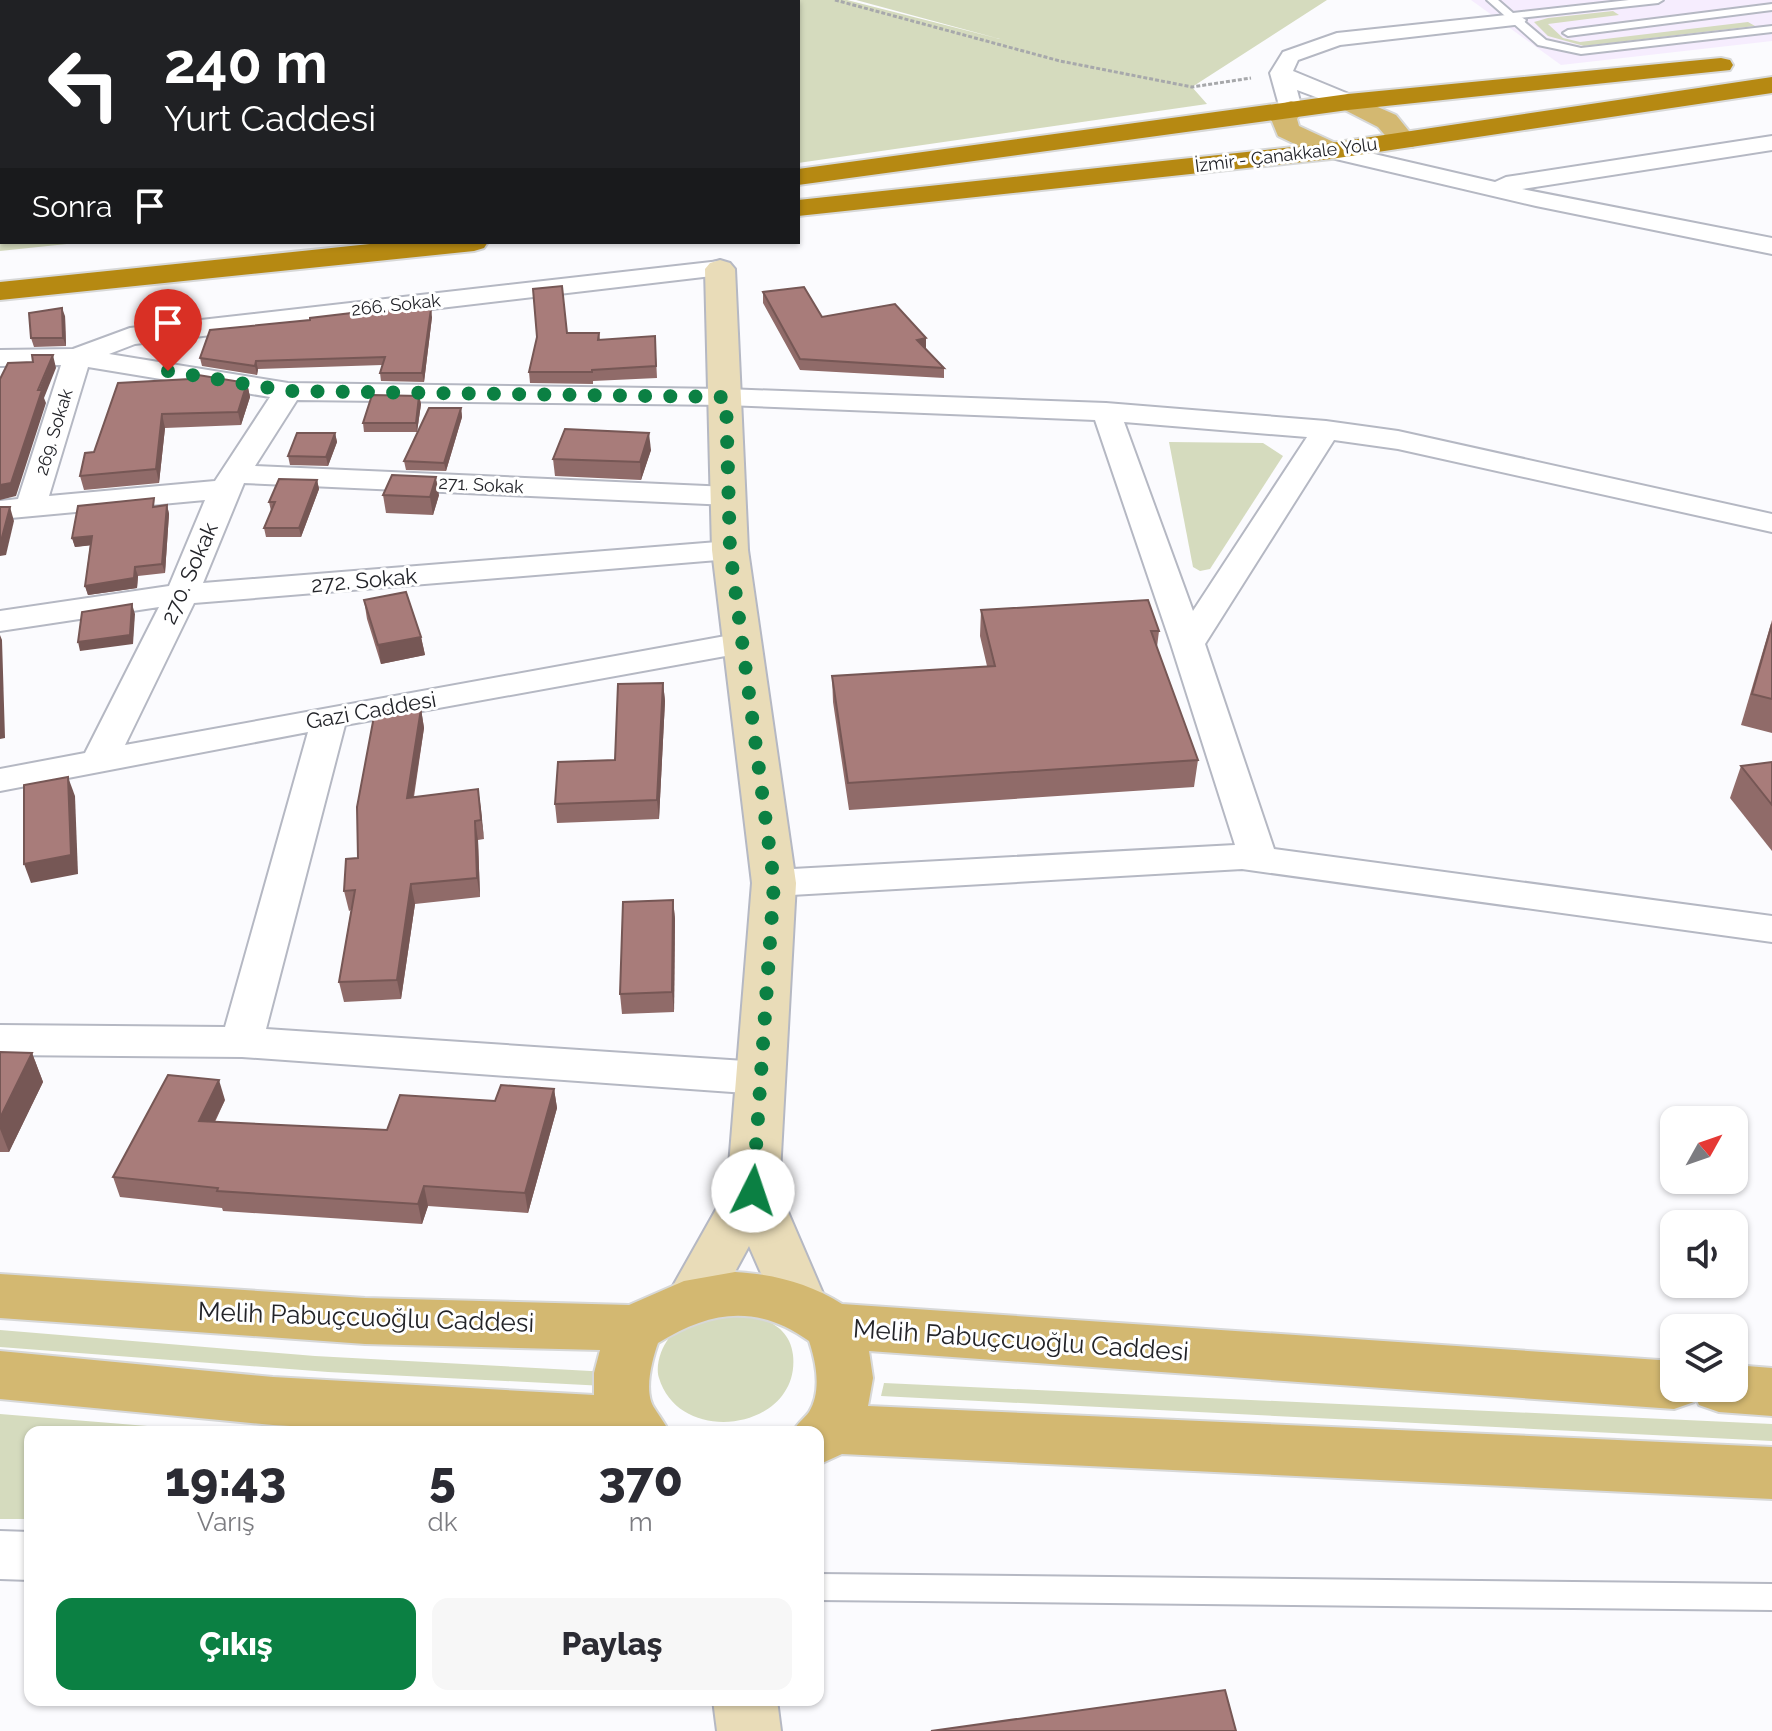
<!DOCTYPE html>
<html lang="tr">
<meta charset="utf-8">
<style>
:root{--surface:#fff;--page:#f7f7f7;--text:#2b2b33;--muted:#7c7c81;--accent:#0b8043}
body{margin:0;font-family:Raleway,sans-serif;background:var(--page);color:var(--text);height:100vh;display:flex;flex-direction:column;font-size:30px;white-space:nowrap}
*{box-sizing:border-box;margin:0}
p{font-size:26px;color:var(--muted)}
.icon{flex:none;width:44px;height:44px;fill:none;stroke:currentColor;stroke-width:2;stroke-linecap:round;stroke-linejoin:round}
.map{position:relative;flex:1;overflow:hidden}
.details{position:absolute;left:24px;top:1426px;width:800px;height:280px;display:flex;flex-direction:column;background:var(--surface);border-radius:16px;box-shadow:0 2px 6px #0004}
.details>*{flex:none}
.banner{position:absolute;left:0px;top:0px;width:800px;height:244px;box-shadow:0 2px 6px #0004;background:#202124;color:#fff;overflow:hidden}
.needle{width:52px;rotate:50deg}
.buttons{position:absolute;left:1660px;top:1106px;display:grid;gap:16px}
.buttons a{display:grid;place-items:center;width:88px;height:88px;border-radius:16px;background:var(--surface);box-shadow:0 2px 6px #0004;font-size:40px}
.pin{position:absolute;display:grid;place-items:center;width:68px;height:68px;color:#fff;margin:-82px -34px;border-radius:50% 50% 50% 0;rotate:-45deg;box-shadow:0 0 8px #0007}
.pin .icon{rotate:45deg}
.me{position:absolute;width:88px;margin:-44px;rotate:4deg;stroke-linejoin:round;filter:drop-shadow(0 0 6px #0008)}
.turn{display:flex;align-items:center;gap:28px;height:168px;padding:0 32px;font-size:36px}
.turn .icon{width:104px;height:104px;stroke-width:2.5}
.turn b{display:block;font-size:56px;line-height:68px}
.then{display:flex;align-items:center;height:76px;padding:0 32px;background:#0003;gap:16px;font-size:30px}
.eta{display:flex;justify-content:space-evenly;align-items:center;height:136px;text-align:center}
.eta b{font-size:48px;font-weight:800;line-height:56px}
.primary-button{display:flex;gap:16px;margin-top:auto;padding:16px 32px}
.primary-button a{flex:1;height:92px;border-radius:16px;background:var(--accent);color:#fff;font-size:32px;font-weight:800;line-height:92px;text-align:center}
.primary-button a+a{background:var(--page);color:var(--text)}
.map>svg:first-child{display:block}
</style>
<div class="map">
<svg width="1772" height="1731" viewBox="0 0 1772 1731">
<rect width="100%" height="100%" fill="#fbfbfe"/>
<!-- medical -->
<path fill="#f6edfe" d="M1471,0H1772V41L1561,65Z"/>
<!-- green -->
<g fill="#d5dbbe">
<path d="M215,0H613L614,2H212Z"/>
<path d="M622,0H847L1000,39L856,0H1327L1192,87L1207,104L798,163V2Z"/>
<path d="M1613,11L1619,15L1548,24L1563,38L1580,42L1748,22L1755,26L1584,46L1548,36L1534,22L1548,18Z"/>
<path d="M2,119V242H86L0,251Z"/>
<path d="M1169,442L1263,443L1283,456L1210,569L1200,571L1193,567Z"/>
<path d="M729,1309C755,1316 789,1321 793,1355C801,1430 680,1448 659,1378C655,1366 661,1348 669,1338C677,1327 715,1315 729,1309Z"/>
<path d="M0,1330L315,1356L609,1372L605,1386L328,1372L0,1347Z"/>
<path d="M884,1383L1772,1424V1441L881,1396Z"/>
<path d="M0,1414L221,1432H30V1519H0Z"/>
</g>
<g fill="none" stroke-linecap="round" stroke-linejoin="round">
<!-- lane casing -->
<g stroke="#b5b8c3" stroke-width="4">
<g id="lane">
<path d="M1487,0H1498L1513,13L1629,0H1663L1658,3L1520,18L1546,40L1581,48L1772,26V32L1581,54L1538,45Z"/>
<path d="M1772,4V10L1568,36L1563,33L1568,30Z"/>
<path d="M818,1574L1772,1584V1610L818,1600Z"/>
</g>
</g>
<!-- street casing -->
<g stroke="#b5b8c3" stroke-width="4">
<g id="street">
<path d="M1516,14L1526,20L1523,24L1340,45L1298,60L1293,71L1356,97L1359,102L1348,109L1297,90L1302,109L1299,114H1283L1280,109L1270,73L1283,52L1337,33Z"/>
<path d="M1772,136V150L1522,189L1772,238V254L1536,206L1323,156L1319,151L1323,146L1331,144L1495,182L1506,177Z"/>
<path d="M720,261L729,264L733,269L729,274L135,344L109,354L288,383L726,389L1106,403L1326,421L1398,431L1772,514V532L1398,449L1334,440L1205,644L1274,849L1772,916V942L1242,869L774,896L760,892L755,883L760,874L774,870L1235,845L1171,644L1095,420L726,405L297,400L255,466L729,487L740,490L744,496L740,502L729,505L244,483L203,583L730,541L741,543L746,550L741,557L730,559L194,603L125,745L742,633L754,636L759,643L754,650L742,653L345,725L266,1029L760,1062L775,1067L781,1078L775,1089L760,1094L242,1057L0,1055V1025L225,1027L308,732L0,791V769L85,753L159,607L0,631V611L169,586L205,500L0,519V501L18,499L61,365L0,366V350L73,349L130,328ZM88,367L270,397L215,481L49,496ZM1124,422L1307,437L1193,611Z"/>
<path d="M0,1531L30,1532V1580L0,1579Z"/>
</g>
</g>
<!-- secondary casing -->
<g stroke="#b5b8c3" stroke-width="4">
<g id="secondary">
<path d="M720,260L730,263L735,269L748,550L796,883L779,1191L828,1305L820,1321L801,1327L782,1321L749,1246L711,1316L692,1322L673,1316L665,1300L727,1190L752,883L712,550L705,269L710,263Z"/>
<path d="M713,1700H777L781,1731H717Z"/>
</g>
</g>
<!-- primary casing -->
<g stroke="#d7d8d8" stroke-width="4">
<g id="primary">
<path d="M1348,94L1396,115L1417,141L1413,147H1395L1378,127L1339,107L1335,102L1339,97Z"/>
<path d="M1291,101L1300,104L1304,109L1297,119L1299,126L1340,145L1344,151L1340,157H1322L1278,136L1271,119L1282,104Z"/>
<path d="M735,1272C773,1274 809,1283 842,1304L1674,1361V1388H1734V1365L1772,1368V1416L1719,1412L1699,1405L1696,1398L1694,1402L1674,1409L869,1351L873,1378L868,1406L1772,1447V1499L842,1454L818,1465V1432H793C797,1423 804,1419 809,1412C822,1391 816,1362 809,1341C757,1304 711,1310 658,1343C652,1360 643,1393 655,1409C660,1417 665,1423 669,1432H392L273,1425L0,1399V1351L273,1377L594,1395V1373L600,1350L365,1344L0,1318V1274L365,1298L629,1305L684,1281Z"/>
</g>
</g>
<!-- highway casing -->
<g stroke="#d7d8d8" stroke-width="4">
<g id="highway">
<path d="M1721,58L1730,60L1733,65L1730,70L1348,110L798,185V169L1348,94Z"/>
<path d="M1772,77V93L1331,159L798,216V200L1331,143Z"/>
<path d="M389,242H488L484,248L474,251L0,300V282Z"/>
</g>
</g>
<!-- path -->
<path stroke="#a7a8ab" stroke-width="3" stroke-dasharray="4 2" stroke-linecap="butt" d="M835,0L1060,61L1192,87L1251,78"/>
<!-- lane -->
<use href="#lane" fill="#fff" fill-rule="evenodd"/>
<!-- street -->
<use href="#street" fill="#fff" fill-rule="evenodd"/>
<!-- secondary -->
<use href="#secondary" fill="#e9dcb8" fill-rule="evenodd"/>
<!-- primary -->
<use href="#primary" fill="#d3b871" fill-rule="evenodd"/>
<!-- highway -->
<use href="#highway" fill="#b68912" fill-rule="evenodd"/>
</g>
<!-- wall -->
<g fill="#906b69">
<path d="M763,292L822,317L926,349L944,368V378L800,370L763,303Z"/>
<path d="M65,316L66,346L34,347L31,338Z"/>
<path d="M432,317L424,382L381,381L380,373L382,365L258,369L257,375L202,366L200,358Z"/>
<path d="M567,333H599L600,340L655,336L657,378L593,381V384L530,383L529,372Z"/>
<path d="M118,383H247L250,397L241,425L165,428L159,483L84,490L80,476L94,452Z"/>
<path d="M419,396L421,404L417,432H364L363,423Z"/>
<path d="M461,408L462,417L446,471L406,470L404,461Z"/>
<path d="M335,433L337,442L328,466L290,465L288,456Z"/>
<path d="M651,450L641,480L555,476L553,459Z"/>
<path d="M317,480L319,489L301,537H266L264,528L271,511L269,502Z"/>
<path d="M383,495H439L433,515L386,513Z"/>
<path d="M167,505L169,514L165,573L138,576L137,588L88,595L85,586L90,545L75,547L72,538L156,506Z"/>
<path d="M364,600L421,637L425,655L381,664L367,619Z"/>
<path d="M981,610L1159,631L1157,647L1198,760L1194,787L849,810L833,702L832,676L987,666L980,636Z"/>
<path d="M1772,620V733L1741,725Z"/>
<path d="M663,683L665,701L659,819L557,823L555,804L615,760Z"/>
<path d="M421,709L424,728L414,797L478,789L484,839L478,840L480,897L415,904L401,999L344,1002L339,982L351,910L349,911L344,891Z"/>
<path d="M1772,762V851L1730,798L1741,766Z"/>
<path d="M673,900L675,919L674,1012L622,1014L620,994Z"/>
<path d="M0,1052L32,1053L43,1082L9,1152H0Z"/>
<path d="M554,1089L557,1108L528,1213L428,1206L422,1224L223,1211L222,1208L120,1197L113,1177L225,1100L215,1122L387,1130L495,1101Z"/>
</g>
<!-- shaded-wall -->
<g fill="#765755">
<path d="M62,308L65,316L66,346L63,338Z"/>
<path d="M431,309L432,317L424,382L422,373Z"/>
<path d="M926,338V349L917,340Z"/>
<path d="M53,355L56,368L44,398L46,403L16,496L0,500V485Z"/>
<path d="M256,361L258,369L257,375L255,366Z"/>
<path d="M247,383L250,397L241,425L238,412Z"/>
<path d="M419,396L421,404L417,432L416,423Z"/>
<path d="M461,408L462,417L446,471L444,463Z"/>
<path d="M162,414L165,428L159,483L156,469Z"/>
<path d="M335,433L337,442L328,466L326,457Z"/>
<path d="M649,433L651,450L641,480L640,462Z"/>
<path d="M436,477L439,495L433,515L430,497Z"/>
<path d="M317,480L319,489L301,537L299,528Z"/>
<path d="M167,505L169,514L165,573L162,564Z"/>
<path d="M10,507L14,521L6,555L0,556V541Z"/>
<path d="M92,536L94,545L75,547L72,538Z"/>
<path d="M135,567L138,576L137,588L88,595L85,586Z"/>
<path d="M132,604L135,614L133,644L80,651L78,642Z"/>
<path d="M0,635L2,640L5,738L0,739Z"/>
<path d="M421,637L425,655L381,664L378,645Z"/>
<path d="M663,683L665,701L659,819L657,800Z"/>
<path d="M421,709L424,728L410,817L407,798Z"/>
<path d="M68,777L75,796L78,874L31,883L24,864Z"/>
<path d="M478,789L481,809L484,839L481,820Z"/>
<path d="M475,821L478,840L480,897L477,878Z"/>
<path d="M411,884L415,904L401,999L397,980Z"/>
<path d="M673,900L675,919L674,1012L672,992Z"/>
<path d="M32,1053L43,1082L9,1152L0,1129V1118Z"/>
<path d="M219,1080L225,1100L205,1140L199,1121Z"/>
<path d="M554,1089L557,1108L528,1213L525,1193Z"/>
<path d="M424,1186L428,1206L422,1224L418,1204Z"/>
</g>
<!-- building -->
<g fill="#a87c7a" stroke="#765755" stroke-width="2">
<path d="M562,286L567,333H599L598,340L655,336L656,366L592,370V372H529L537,337L533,289Z"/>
<path d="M804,287L822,317L895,304L926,338L917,340L944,368L800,359L763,292Z"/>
<path d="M62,308L63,338H31L29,313Z"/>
<path d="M431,309L422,373H380L385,357L256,361L255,366L200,358L210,330L310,320V318L360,312Z"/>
<path d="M32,355H53L38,390H42L11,483L0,485V379L8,363L33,362Z"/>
<path d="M192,374L247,383L238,412L162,414L156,469L80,476L85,453L94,452L118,383L190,379Z"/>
<path d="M372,395L419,396L416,423H363Z"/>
<path d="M429,408H461L444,463L404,461Z"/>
<path d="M565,429L649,433L640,462L553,459Z"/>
<path d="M297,433H335L326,457L288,456Z"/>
<path d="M392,475L436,477L430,497L383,495Z"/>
<path d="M279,479L317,480L299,528H264L275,502H269Z"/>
<path d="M154,498L153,507L167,505L162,564L135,567L134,578L85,586L92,536L72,538L78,506Z"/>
<path d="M0,507H10L1,541H0Z"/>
<path d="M406,592L421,637L378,645L364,600Z"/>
<path d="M1148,600L1159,631H1151L1198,760L848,783L832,676L995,666L981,610Z"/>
<path d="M132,604L130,635L78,642L82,612Z"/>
<path d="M1772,624V699L1752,694Z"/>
<path d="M663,683L657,800L555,804L558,762L615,760L618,684Z"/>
<path d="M421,709L407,798L478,789L481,820L475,821L477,878L411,884L397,980L339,982L355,890L344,891L346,859L358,858L357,807L375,711Z"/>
<path d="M1772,762V805L1741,766Z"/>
<path d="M68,777L71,855L24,864V785Z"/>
<path d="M673,900L672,992L620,994L623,902Z"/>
<path d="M0,1052L32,1053L0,1118Z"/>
<path d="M168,1075L219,1080L199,1121L387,1130L400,1095L495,1101L501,1085L554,1089L525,1193L424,1186L418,1204L217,1191L218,1188L113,1177Z"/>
<path d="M1225,1690L1236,1731H931Z"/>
</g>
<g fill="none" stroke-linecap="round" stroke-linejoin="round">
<!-- route -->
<path stroke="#0b8043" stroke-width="14" stroke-dasharray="0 25.2" d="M168,371L288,391L726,397L730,550L774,883L753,1191"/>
</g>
<g text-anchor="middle" stroke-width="6" stroke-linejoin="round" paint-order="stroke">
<!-- far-street labels -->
<g font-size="18" fill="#232429" stroke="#fff">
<text transform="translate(1286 155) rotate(-7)" y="6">İzmir - Çanakkale Yolu</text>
<text transform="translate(396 305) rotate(-6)" y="6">266. Sokak</text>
<text transform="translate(54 432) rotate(-73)" y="6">269. Sokak</text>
<text transform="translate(481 485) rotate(3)" y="6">271. Sokak</text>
</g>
<!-- street labels -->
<g font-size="22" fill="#232429" stroke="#fff">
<text transform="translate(189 573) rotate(-66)" y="8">270. Sokak</text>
<text transform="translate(364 580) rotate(-5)" y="8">272. Sokak</text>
<text transform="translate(371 710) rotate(-10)" y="8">Gazi Caddesi</text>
</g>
<!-- near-street labels -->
<g font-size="26" fill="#232429" stroke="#fff">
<text transform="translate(366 1317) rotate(2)" y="9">Melih Pabuçcuoğlu Caddesi</text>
<text transform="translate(1021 1340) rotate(4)" y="9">Melih Pabuçcuoğlu Caddesi</text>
</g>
</g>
</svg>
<div class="buttons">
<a><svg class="needle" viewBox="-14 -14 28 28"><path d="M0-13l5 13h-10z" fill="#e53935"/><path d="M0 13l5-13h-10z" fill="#7c7c81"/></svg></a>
<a><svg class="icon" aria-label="sound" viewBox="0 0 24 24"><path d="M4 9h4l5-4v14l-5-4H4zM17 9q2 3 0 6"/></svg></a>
<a><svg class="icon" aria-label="layers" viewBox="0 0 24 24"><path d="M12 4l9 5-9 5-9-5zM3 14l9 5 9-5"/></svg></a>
</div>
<div class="pin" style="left:168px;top:371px;background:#d93025"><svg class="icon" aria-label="arrive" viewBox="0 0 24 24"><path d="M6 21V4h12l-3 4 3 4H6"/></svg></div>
<svg class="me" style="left:753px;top:1191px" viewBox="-20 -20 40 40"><circle r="19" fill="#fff"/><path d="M0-13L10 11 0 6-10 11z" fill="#0b8043"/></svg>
<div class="banner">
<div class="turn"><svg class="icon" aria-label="left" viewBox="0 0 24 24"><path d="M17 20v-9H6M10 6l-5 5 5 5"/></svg><div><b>240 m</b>Yurt Caddesi</div></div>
<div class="then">Sonra<svg class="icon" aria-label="arrive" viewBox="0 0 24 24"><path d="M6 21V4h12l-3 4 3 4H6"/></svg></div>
</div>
<section class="details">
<div class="eta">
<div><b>19:43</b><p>Varış</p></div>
<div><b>5</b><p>dk</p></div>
<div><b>370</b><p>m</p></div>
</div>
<div class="primary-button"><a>Çıkış</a><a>Paylaş</a></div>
</section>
</div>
